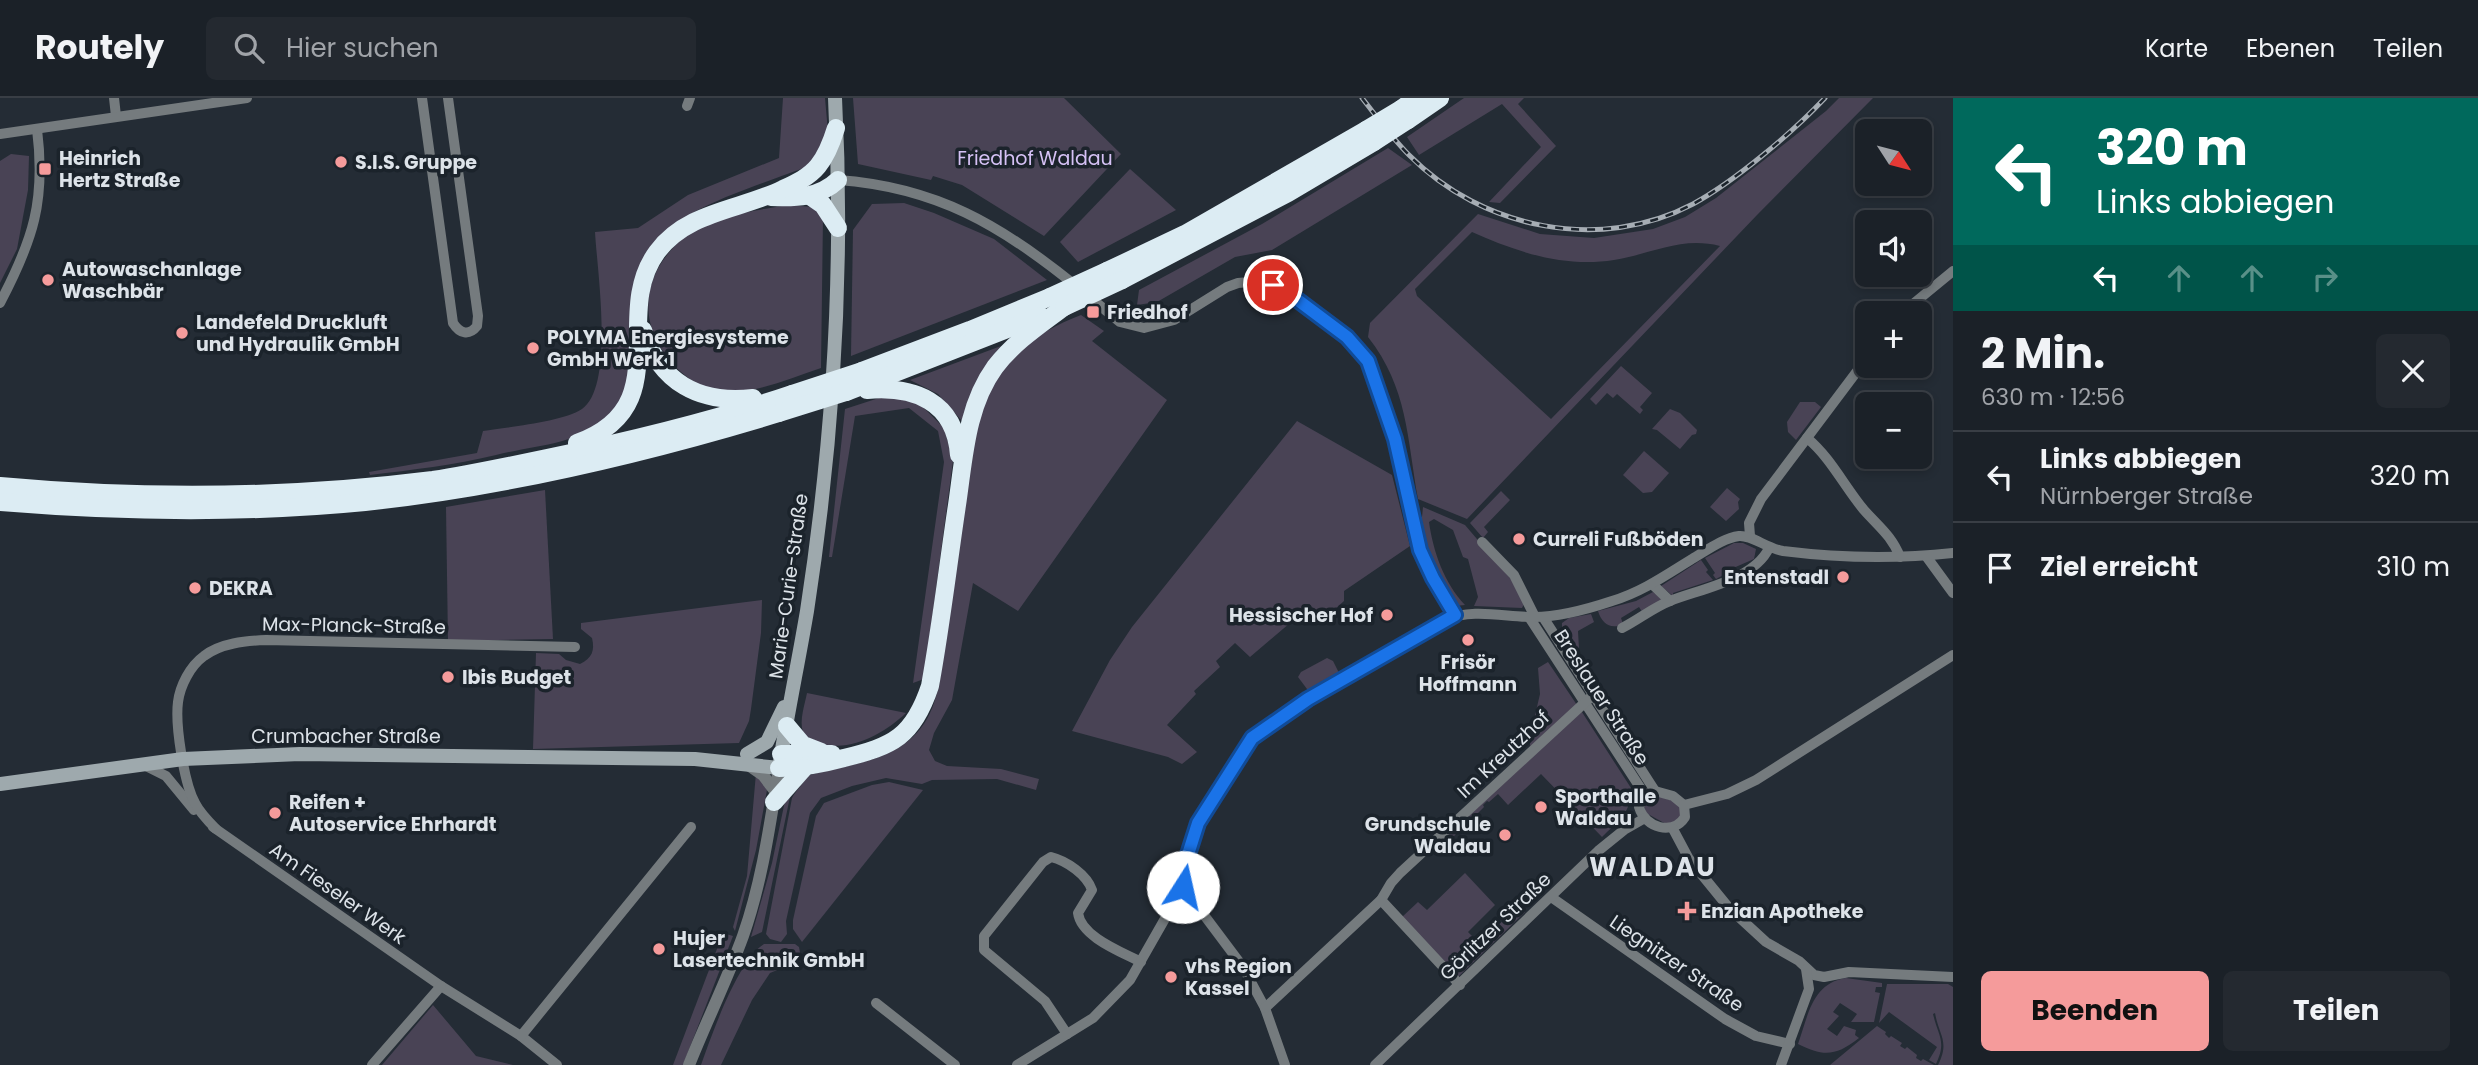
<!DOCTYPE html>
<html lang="de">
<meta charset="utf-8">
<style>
:root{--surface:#1b2128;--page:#242930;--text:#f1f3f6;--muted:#a0a3a8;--line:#393e45;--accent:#f59b9b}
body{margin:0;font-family:Poppins,sans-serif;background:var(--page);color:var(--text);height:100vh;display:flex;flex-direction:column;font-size:26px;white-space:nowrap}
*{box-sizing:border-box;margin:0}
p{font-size:23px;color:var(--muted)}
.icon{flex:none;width:38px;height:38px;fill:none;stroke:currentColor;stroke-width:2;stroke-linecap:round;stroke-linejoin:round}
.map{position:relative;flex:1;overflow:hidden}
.details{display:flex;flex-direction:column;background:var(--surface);width:525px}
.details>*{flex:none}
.guide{background:#00695c;color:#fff;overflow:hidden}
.needle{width:46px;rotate:126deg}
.fabs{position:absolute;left:1855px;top:21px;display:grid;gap:14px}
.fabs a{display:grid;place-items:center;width:77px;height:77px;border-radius:10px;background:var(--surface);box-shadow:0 4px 10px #0003,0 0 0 2px var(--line);font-size:35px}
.pin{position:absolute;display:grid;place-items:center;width:60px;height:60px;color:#fff;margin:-30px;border:4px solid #fff;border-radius:50%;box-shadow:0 2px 7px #0007}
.me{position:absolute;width:77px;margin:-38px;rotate:10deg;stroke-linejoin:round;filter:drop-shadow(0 0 5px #0008)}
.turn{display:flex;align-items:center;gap:24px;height:147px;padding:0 28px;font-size:32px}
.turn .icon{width:91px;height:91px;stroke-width:2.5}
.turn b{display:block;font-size:49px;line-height:60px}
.lanes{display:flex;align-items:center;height:66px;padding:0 28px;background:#0003;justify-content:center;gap:35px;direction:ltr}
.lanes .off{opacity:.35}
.round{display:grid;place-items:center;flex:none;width:74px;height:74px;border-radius:10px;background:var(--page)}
.summary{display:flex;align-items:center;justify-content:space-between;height:119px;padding:0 28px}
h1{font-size:42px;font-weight:700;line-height:52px}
.button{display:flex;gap:14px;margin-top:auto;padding:14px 28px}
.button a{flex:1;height:80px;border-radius:10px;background:var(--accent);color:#111;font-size:28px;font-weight:700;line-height:80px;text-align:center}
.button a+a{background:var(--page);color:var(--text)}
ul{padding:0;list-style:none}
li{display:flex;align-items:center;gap:21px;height:91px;padding:0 28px;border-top:2px solid var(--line)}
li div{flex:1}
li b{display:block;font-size:26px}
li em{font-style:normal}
header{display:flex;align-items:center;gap:42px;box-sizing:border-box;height:98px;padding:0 35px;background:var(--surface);border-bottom:2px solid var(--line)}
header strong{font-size:33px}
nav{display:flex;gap:38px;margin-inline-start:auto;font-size:24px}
.search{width:490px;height:63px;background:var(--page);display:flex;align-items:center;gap:18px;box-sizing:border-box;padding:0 24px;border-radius:10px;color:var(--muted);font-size:26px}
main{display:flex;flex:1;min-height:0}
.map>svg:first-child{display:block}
</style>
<header>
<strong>Routely</strong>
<div class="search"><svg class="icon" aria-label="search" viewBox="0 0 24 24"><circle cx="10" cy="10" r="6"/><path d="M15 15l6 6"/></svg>Hier suchen</div>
<nav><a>Karte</a><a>Ebenen</a><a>Teilen</a></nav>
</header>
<main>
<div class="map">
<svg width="1953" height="967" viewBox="0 0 1953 967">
<rect width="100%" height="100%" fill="#242c35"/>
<!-- green -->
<g fill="#494355" fill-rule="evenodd">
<path d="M783,0H825L828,34L811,67C770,84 685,107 659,141C652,150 641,229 638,245C633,269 630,302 610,319C577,347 536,347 496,357C454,367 412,372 370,377L369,374L477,355L483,333C508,329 562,324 582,311C615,288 597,172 595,134L638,130L688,97L779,60Z"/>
<path d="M853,0H1064L1121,56L1044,138L962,87L933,78L931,82L858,66Z"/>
<path d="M1464,0H1524L1518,6L1556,48L1500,105L1489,104L1541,49L1502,6L1419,57L1407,39Z"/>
<path d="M1839,0H1873L1757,117L1467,421L1418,401C1407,340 1408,290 1368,239L1370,225L1478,116L1540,136L1594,140L1653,131L1685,119L1716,100L1826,13ZM1472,134C1517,154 1564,170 1614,162C1652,156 1681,138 1720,148L1551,321L1417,198L1415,191Z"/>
<path d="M1388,50L1412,67L1272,152L1235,159L1157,204L1137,207L1139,192L1262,126Z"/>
<path d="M11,56L29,58L28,92L17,151L0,185V63Z"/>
<path d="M1130,71L1176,112L1078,164L1060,144Z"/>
<path d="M904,105L934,115L994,141L1047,182L851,258L853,132L872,106Z"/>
<path d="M788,107L813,109L823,119L821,270C788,281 753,297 718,294C705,293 690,282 681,274C635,232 638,176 687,137C711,118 759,112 788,107Z"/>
<path d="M1081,217L1104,233L1092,243L1167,302L1018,513L973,485L952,602L934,635L929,652L935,663L947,668L1001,671L1039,681L1036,692L997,681L932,682L922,686L886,680L852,688L821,700L810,715L786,823L787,836L781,844L770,841L766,836L792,700C796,692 805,685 806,678C851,665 907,664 930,615C934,607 936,597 939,589C946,534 954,479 962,424C969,375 970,317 999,275C1019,246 1050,229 1081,217Z"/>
<path d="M1001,248C980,273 971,291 962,323L938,296L910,282Z"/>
<path d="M1621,268L1652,295L1640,309L1643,312L1640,316L1617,296L1613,300L1607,295L1596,307L1590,301Z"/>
<path d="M882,299L916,302L944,330L953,363L924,581L913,585L944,364L938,333L909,310L855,318L832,459H829L845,311Z"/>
<path d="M1800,304H1815L1821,309L1796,342L1788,334L1787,324Z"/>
<path d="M1670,311L1680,315L1697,332L1696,336L1692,337L1680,351L1657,332L1652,331Z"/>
<path d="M1297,323L1392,377L1410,448L1344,493V503L1324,521L1309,506L1303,514L1250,559L1235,545L1216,563L1220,569L1194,593L1196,596L1167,627L1197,654L1182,666L1168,659L1072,633L1110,562L1132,529Z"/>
<path d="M1644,353L1669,375L1652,394L1643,395L1623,377Z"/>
<path d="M1727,390L1740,401L1738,404L1739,411L1726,423L1710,409Z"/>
<path d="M545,392L553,541L448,543L446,409Z"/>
<path d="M1501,393L1510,402L1484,429L1488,434L1483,440L1470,425Z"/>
<path d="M1423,409L1465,427L1511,481L1524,506L1522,510L1474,508L1478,499L1468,461L1463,459L1453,432L1434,421L1429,424C1433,453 1444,485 1465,507L1455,508C1437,479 1424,454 1419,420L1422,419Z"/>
<path d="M1734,445H1743L1756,451L1754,461L1731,471V473L1716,481L1713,477L1715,475L1705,460Z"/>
<path d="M1701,462L1708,472L1706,474L1713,482L1673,495V498L1661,488Z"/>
<path d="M1653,494L1663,502L1643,515L1639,509L1621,520L1623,526C1611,532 1602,526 1598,513L1636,503Z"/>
<path d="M762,502L761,535L751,611L749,623L739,645L533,651L536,555L559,556L566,562L580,566C592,560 595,553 592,540L581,531V525Z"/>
<path d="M1591,516L1594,524L1578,533L1579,551L1574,555L1562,529V525L1569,520Z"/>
<path d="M1327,560L1333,563L1340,577L1310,595L1298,579L1301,574Z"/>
<path d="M1548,564L1577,607L1531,650L1529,643L1540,596L1538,570Z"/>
<path d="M807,595L906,615C885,635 846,658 816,643C810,641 805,640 803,634C799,622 805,606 807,595Z"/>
<path d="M1580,611L1631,690C1631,716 1619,722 1602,739L1541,676L1508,707L1498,696L1489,704L1487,703L1483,707L1484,709L1471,722L1469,720L1464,725L1465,727L1453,739L1451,738L1438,752L1435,749Z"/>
<path d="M756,675L767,692L756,752L735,833L733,829L747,778Z"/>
<path d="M889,684L923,692L802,844L793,831V822L816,718L824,705L872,687Z"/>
<path d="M791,694L762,834L751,839L772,765L786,698Z"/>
<path d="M1657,697L1675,704L1681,711L1680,719L1674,725L1666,726L1646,715L1644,708L1648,701Z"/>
<path d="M1465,775L1495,807L1468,834L1474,840L1470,844L1476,849L1515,811L1511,806L1514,803L1525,814L1458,879L1401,820L1418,804L1427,812Z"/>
<path d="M723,835L733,838L683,967H673Z"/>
<path d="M764,846H795L799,849L800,855L792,866L770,875L752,902L721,967H701C712,936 738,862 764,846Z"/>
<path d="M1846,880L1882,885V889H1876L1875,894L1880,895L1874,924H1851L1857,916L1840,905L1833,914L1839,918L1827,931L1837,938L1844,928L1856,932L1855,937L1859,940C1836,958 1824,959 1798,946C1808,918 1812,885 1846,880Z"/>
<path d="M1887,886H1948L1953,889V967H1938C1950,943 1939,938 1935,915L1933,916C1938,938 1947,943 1936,966L1929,962L1937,949L1889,914L1879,925Z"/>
<path d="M433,907L476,958L513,967H382Z"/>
<path d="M1877,928L1886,934L1885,936L1889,940L1891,938L1902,945L1900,948L1905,951L1907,949L1917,957L1916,960L1921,963L1923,961L1934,967H1830Z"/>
</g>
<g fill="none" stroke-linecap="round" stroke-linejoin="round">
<!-- minor -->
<g stroke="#757b7e" stroke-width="10">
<path d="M114,0L116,18"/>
<path d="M422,0L453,225C460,236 469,238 477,228L478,218L448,0"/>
<path d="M687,8L690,0"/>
<path d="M0,36L247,0"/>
<path d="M838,82C936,89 1001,127 1076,188"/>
<path d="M1088,198L1120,224L1144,230L1174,222L1227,189L1238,185L1260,183L1287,194L1347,239L1361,254L1373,273L1395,341L1420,452L1433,480L1455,517"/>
<path d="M0,205C33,142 46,103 37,31"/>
<path d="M1902,215L1953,173"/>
<path d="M1807,340C1831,360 1844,388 1864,412C1878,428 1892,438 1900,459"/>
<path d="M1750,438L1749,425L1761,401L1867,260"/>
<path d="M1482,444L1514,477L1535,519"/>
<path d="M1926,458L1953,495"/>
<path d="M1652,486L1670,503"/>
<path d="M1529,519L1645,697"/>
<path d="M1543,519L1655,693"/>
<path d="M1622,530C1638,522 1654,509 1670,503C1700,491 1754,482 1769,450"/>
<path d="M144,667L166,678L194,712"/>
<path d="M1655,693L1673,698L1684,707L1685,719C1673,738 1645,730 1639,709C1642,700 1646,697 1655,693Z"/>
<path d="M1684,707L1727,696L1756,682L1953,557"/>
<path d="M213,729L441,888L521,938L557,967"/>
<path d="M216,731C208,723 200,715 195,705C184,685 175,627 178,604C180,588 190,568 204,558C221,545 245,543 266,542L575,549"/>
<path d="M1673,731L1689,761L1729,810L1766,844L1799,863L1814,877L1824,879L1849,874L1953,879"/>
<path d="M1183,789L1243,869L1265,910L1285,967"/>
<path d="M1551,799L1725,921L1756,938L1790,946"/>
<path d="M1381,802L1460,887"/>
<path d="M876,905L955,967"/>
<path d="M1265,910L1381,802L1391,785L1400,775L1593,597"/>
<path d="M1067,936L1045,903L984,852V838L1043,764L1051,759C1067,763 1087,777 1092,792L1078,815C1081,839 1122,854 1141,864"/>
<path d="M521,938L691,729"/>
<path d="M372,967L441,888"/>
<path d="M1017,967L1093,920L1130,882L1183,789L1186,766L1198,725L1252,641L1308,601L1445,522C1472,510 1505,519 1534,519C1560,519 1588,511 1612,503C1642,494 1666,477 1692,461C1706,453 1723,440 1739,438C1752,437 1766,450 1783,453C1839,460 1897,461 1953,455"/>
<path d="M1375,967L1598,753L1624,732L1645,720"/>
<path d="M1781,967L1809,891L1806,871"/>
</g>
<!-- tertiary -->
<g stroke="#757b7e" stroke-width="12">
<path d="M750,668L763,677L775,693"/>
<path d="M689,967C706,924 727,882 743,838C762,784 770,726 779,670"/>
</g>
<!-- secondary -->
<g stroke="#9ea9ad" stroke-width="14">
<path d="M747,656L767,644L784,609"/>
<path d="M0,686L183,661L300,656L695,661L779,670C787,618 798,566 807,513C833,344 844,171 835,0"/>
</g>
<!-- motorway -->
<g stroke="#dcecf3" stroke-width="18">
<path d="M1401,11L1416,0"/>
<path d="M1408,22L1440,0"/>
<path d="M810,98L823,107L838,130"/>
<path d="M771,99C796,100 819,100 838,82"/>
<path d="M1107,173L1185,136L1366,32"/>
<path d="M1122,182L1288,95L1374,44"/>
<path d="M643,232C660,285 700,306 753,300"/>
<path d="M862,273L970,232L1050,199"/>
<path d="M867,292C914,288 955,303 959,357"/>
<path d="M846,294L1041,218"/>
<path d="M577,345C679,308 610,218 657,154C687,113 741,112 783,91C796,85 809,79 818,68C827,57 832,43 836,30"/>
<path d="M0,388C143,401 290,400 433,382C471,376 509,368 547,360C629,343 712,323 792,296"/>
<path d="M0,404C122,414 243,416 365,404C506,389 644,356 779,315"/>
<path d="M787,628L803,647L821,654"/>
<path d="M781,656H832"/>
<path d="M779,670C802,670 822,666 844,660C893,648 913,639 930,588C941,528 948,467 957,407C964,360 966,309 995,269C1014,244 1040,227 1064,209"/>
<path d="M774,704L804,670"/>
</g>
<!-- rail casing -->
<g stroke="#a6adb4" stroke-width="5">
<path id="rail" d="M1362,0C1377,19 1392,40 1409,57C1482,131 1600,155 1693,106C1735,83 1792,35 1825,0"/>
</g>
<!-- rail -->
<use href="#rail" stroke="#1b232b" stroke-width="2.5" stroke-dasharray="8" stroke-linecap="butt"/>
<!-- motorway-bridge -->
<g stroke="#dcecf3" stroke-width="18">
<path d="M1366,32L1401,11"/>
<path d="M1374,44L1408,22"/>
<path d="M1050,199L1107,173"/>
<path d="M1064,209L1122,182"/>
<path d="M792,296L862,273"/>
<path d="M779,315L846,294"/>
</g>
</g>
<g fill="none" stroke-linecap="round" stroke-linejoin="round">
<!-- route casing -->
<g stroke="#114b97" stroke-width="18">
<path id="route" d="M1183,789L1185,766L1198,725L1252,640L1308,601L1455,517L1433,480L1420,452L1395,341L1368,263L1347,239L1287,194L1273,187"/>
</g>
<!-- route -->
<use href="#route" stroke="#1a73e8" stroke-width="12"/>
</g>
<!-- markers -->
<g fill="#f59b9b" stroke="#1b232b" stroke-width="2.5">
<circle cx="341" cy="64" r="7"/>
<rect x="38" y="64" width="14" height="14" rx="3.5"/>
<circle cx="48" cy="182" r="7"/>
<rect x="1086" y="207" width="14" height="14" rx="3.5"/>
<circle cx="182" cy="235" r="7"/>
<circle cx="533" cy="250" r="7"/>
<circle cx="1519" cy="441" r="7"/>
<circle cx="1843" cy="479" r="7"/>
<circle cx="195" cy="490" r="7"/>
<circle cx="1387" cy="517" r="7"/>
<circle cx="1468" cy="542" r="7"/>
<circle cx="448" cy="579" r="7"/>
<circle cx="1541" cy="709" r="7"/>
<circle cx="275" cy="715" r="7"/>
<circle cx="1505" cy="737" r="7"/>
<path d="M1683.5 802.5h7v7h7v7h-7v7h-7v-7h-7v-7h7z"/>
<circle cx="659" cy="851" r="7"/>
<circle cx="1171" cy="879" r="7"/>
</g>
<g text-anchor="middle" stroke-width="7" stroke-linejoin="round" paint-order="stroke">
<!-- poi labels -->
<g font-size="19" font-weight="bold" fill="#dde3e9" stroke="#1b232b" text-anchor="start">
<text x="59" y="67">Heinrich<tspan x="59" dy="22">Hertz Straße</tspan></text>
<text x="355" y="71">S.I.S. Gruppe</text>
<text x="62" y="178">Autowaschanlage<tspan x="62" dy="22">Waschbär</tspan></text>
<text x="1107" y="221">Friedhof</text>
<text x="196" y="231">Landefeld Druckluft<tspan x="196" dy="22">und Hydraulik GmbH</tspan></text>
<text x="547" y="246">POLYMA Energiesysteme<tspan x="547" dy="22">GmbH Werk 1</tspan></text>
<text x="1533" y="448">Curreli Fußböden</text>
<text x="1829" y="486" text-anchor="end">Entenstadl</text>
<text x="209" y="497">DEKRA</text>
<text x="1373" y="524" text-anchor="end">Hessischer Hof</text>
<text x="1468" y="571" text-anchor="middle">Frisör<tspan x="1468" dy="22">Hoffmann</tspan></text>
<text x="462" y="586">Ibis Budget</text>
<text x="1555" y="705">Sporthalle<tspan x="1555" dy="22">Waldau</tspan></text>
<text x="289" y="711">Reifen +<tspan x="289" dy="22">Autoservice Ehrhardt</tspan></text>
<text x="1491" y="733" text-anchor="end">Grundschule<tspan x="1491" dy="22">Waldau</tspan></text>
<text x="1701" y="820">Enzian Apotheke</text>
<text x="673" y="847">Hujer<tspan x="673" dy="22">Lasertechnik GmbH</tspan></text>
<text x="1185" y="875">vhs Region<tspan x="1185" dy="22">Kassel</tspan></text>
</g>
<!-- park labels -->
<g font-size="19" fill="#d5c1f5" stroke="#1b232b">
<text x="1035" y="67">Friedhof Waldau</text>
</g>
<!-- street labels -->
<g font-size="19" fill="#dde3e9" stroke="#1b232b">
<text transform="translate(788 488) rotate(-82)" y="7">Marie-Curie-Straße</text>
<text transform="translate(354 527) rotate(1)" y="7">Max-Planck-Straße</text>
<text transform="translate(1602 599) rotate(57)" y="7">Breslauer Straße</text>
<text x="346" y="645">Crumbacher Straße</text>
<text transform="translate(1503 656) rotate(-43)" y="7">Im Kreutzhof</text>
<text transform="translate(338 795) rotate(35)" y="7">Am Fieseler Werk</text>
<text transform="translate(1495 828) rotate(-44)" y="7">Görlitzer Straße</text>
<text transform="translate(1677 865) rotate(34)" y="7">Liegnitzer Straße</text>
</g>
<!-- district labels -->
<g font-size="26" font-weight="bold" letter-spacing="2" fill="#dde3e9" stroke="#1b232b">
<text x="1653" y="778">WALDAU</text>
</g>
</g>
</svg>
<div class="fabs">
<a><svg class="needle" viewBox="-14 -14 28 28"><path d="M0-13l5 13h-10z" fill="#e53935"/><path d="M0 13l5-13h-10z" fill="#a0a3a8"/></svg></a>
<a><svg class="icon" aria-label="sound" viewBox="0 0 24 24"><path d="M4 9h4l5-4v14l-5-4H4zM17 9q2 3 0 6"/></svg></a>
<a>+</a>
<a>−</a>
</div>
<div class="pin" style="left:1273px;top:187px;background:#d93025"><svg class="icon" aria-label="arrive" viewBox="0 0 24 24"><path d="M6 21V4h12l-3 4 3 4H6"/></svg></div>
<svg class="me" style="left:1183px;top:789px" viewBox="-20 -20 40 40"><circle r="19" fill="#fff"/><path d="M0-13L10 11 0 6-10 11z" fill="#1a73e8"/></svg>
</div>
<section class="details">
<div class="guide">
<div class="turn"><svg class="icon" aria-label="left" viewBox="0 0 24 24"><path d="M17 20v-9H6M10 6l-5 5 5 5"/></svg><div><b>320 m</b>Links abbiegen</div></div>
<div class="lanes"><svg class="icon" aria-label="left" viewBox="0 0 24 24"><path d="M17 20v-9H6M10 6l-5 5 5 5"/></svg><svg class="icon off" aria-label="ahead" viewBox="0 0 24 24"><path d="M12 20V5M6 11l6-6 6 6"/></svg><svg class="icon off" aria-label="ahead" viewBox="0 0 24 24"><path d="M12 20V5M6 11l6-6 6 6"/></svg><svg class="icon off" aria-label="right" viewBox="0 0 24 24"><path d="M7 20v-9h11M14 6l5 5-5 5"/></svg></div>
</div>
<div class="summary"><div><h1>2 Min.</h1><p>630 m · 12:56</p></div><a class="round"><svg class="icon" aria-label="close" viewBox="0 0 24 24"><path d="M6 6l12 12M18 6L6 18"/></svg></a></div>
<ul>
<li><svg class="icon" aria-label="left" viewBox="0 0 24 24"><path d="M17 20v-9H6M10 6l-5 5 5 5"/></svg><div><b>Links abbiegen</b><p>Nürnberger Straße</p></div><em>320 m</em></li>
<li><svg class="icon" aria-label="arrive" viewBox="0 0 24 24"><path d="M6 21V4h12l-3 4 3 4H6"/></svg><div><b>Ziel erreicht</b></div><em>310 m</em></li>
</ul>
<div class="button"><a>Beenden</a><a>Teilen</a></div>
</section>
</main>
